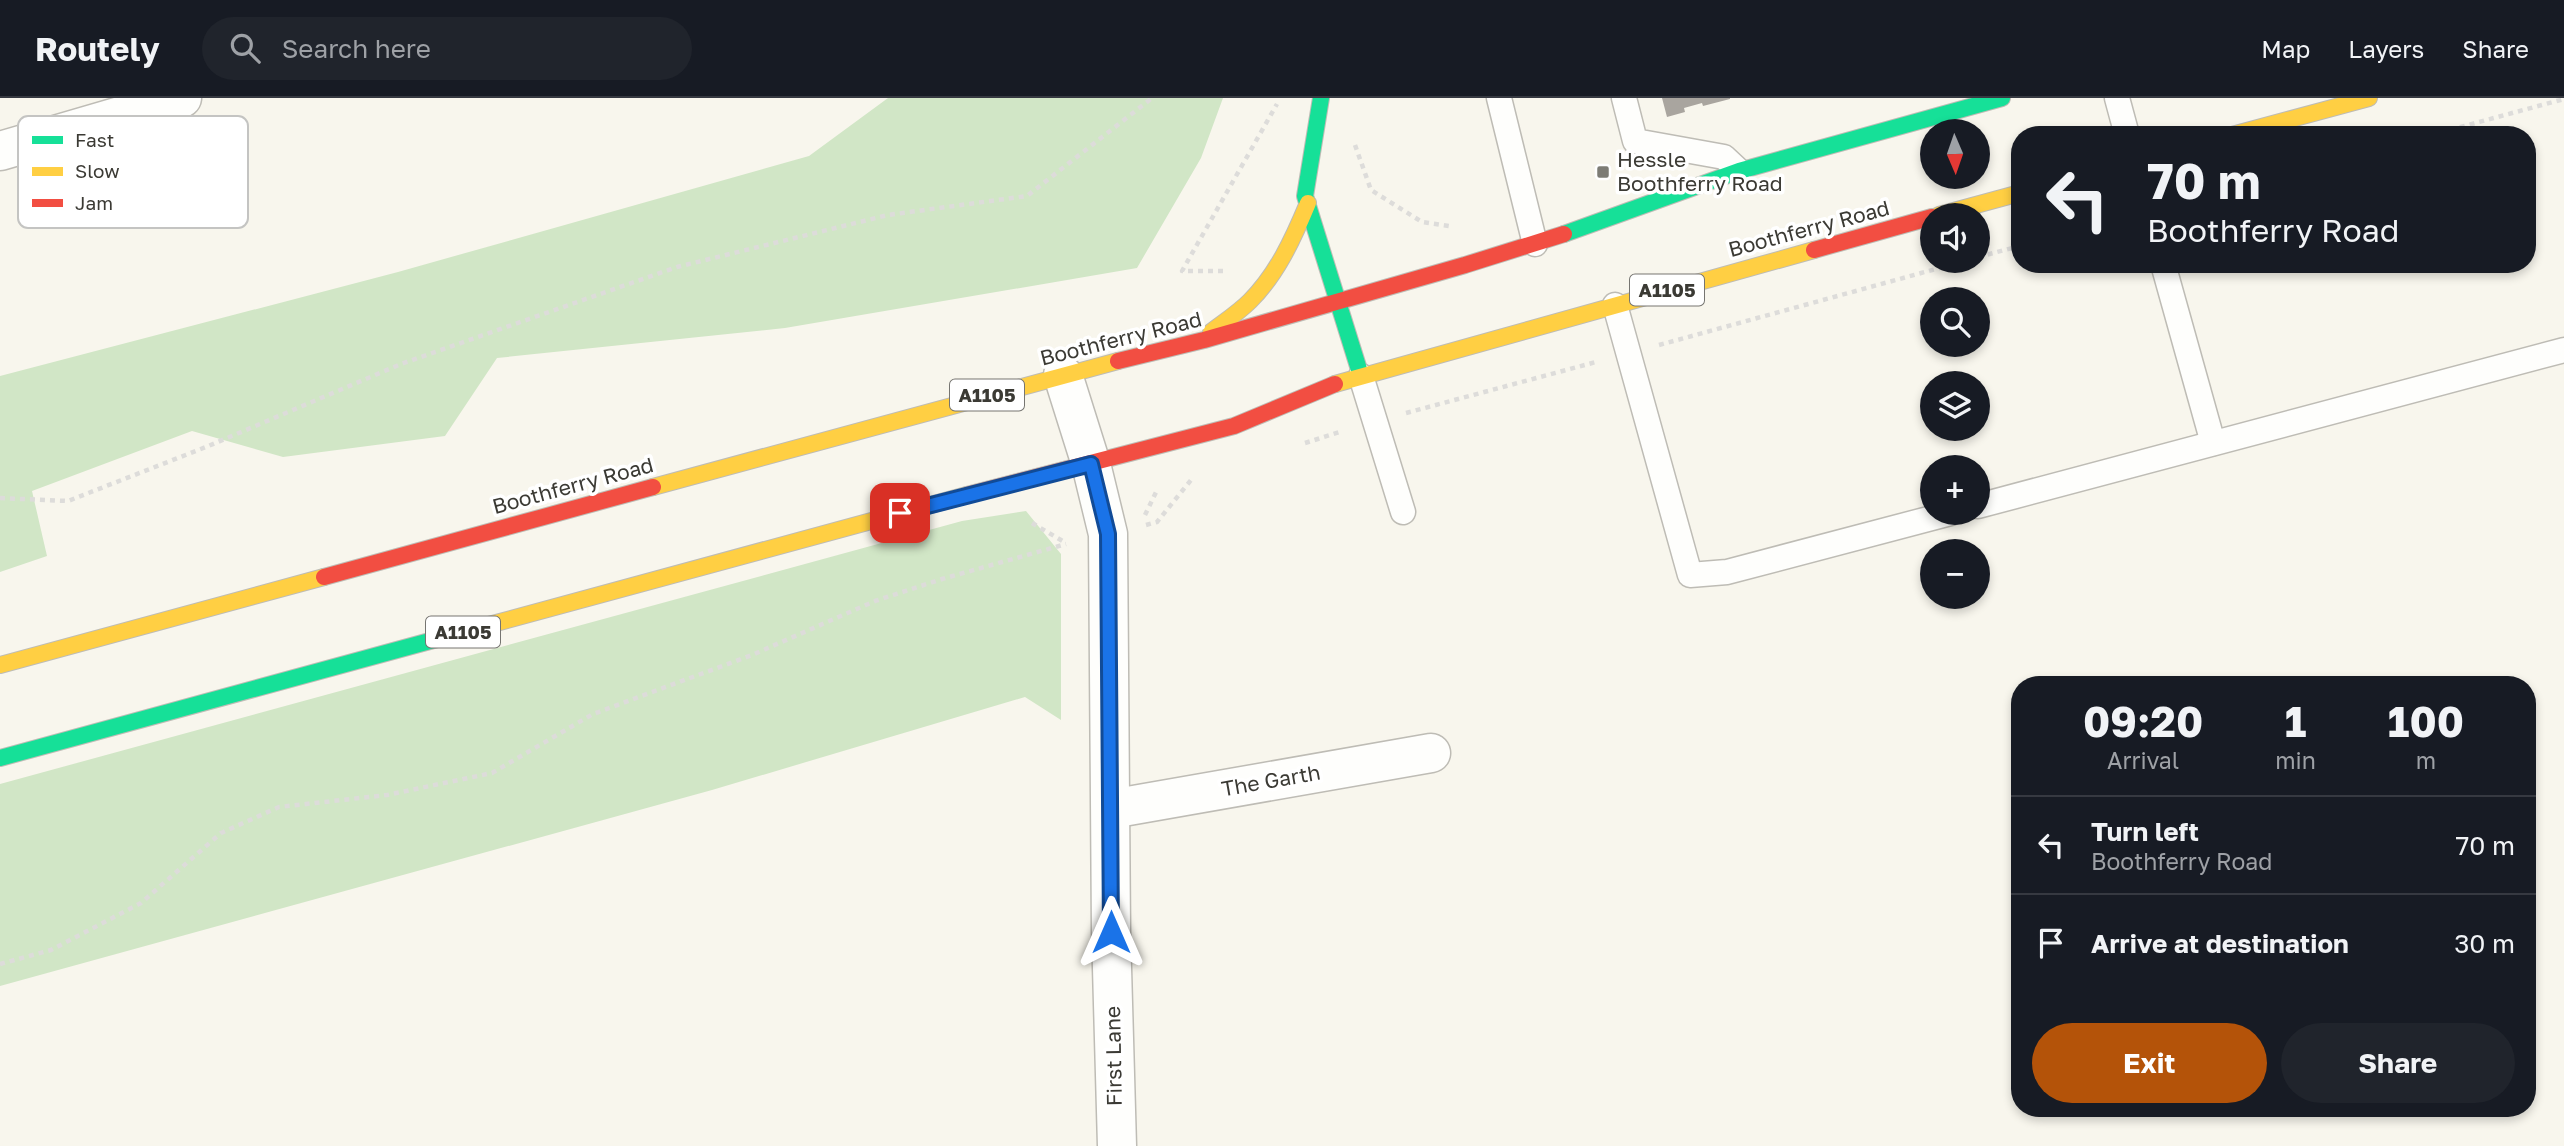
<!DOCTYPE html>
<meta charset="utf-8">
<style>
:root{--surface:#171b24;--page:#20242c;--text:#f1f3f6;--muted:#9ea1a6;--line:#363941;--accent:#b45309}
body{margin:0;font-family:"Golos Text",sans-serif;background:var(--page);color:var(--text);height:100vh;display:flex;flex-direction:column;font-size:26px;white-space:nowrap}
*{box-sizing:border-box;margin:0}
p{font-size:23px;color:var(--muted)}
.icon{flex:none;width:38px;height:38px;fill:none;stroke:currentColor;stroke-width:2;stroke-linecap:round;stroke-linejoin:round}
.map{position:relative;flex:1;overflow:hidden}
.panel{position:absolute;left:2011px;top:578px;width:525px;height:441px;display:flex;flex-direction:column;background:var(--surface);border-radius:28px;box-shadow:0 4px 10px #0003}
.panel>*{flex:none}
.banner{position:absolute;left:2011px;top:28px;width:525px;height:147px;border-radius:28px;box-shadow:0 4px 10px #0003;background:#171b24;color:var(--text);overflow:hidden}
.needle{width:46px;rotate:178deg}
.tools{position:absolute;left:1920px;top:21px;display:grid;gap:14px}
.tools a{display:grid;place-items:center;width:70px;height:70px;border-radius:50%;background:var(--surface);box-shadow:0 4px 10px #0003;font-size:35px}
.pin{position:absolute;display:grid;place-items:center;width:60px;height:60px;color:#fff;margin:-30px;border-radius:14px;box-shadow:0 4px 10px #0006}
.me{position:absolute;width:77px;margin:-38px;rotate:0deg;stroke-linejoin:round;filter:drop-shadow(0 0 5px #0008)}
.turn{display:flex;align-items:center;gap:24px;height:147px;padding:0 21px;font-size:32px}
.turn .icon{width:91px;height:91px;stroke-width:2.5}
.turn b{display:block;font-size:49px;line-height:60px}
.eta{display:flex;justify-content:space-evenly;align-items:center;height:119px;text-align:center}
.eta b{font-size:42px;font-weight:700;line-height:49px}
.action{display:flex;gap:14px;margin-top:auto;padding:14px 21px}
.action a{flex:1;height:80px;border-radius:42px;background:var(--accent);color:#fff;font-size:28px;font-weight:700;line-height:80px;text-align:center}
.action a+a{background:var(--page);color:var(--text)}
ul{padding:0;list-style:none}
li{display:flex;align-items:center;gap:21px;height:98px;padding:0 21px;border-top:2px solid var(--line)}
li div{flex:1}
li b{display:block;font-size:26px}
li em{font-style:normal}
header{display:flex;align-items:center;gap:42px;box-sizing:border-box;height:98px;padding:0 35px;background:var(--surface);border-bottom:2px solid var(--line)}
header strong{font-size:33px}
nav{display:flex;gap:38px;margin-inline-start:auto;font-size:24px}
.search{width:490px;height:63px;background:var(--page);display:flex;align-items:center;gap:18px;box-sizing:border-box;padding:0 24px;border-radius:38px;color:var(--muted);font-size:26px}
.map>svg:first-child{display:block}
</style>
<header>
<strong>Routely</strong>
<div class="search"><svg class="icon" aria-label="search" viewBox="0 0 24 24"><circle cx="10" cy="10" r="6"/><path d="M15 15l6 6"/></svg>Search here</div>
<nav><a>Map</a><a>Layers</a><a>Share</a></nav>
</header>
<div class="map">
<svg width="2564" height="1048" viewBox="0 0 2564 1048">
<rect width="100%" height="100%" fill="#f8f6ed"/>
<!-- green -->
<g fill="#d1e6c6">
<path d="M888,0H1223L1201,60L1137,170L785,230L497,260L445,338L283,359L192,333L32,393L47,458L0,474V278L398,174L809,58Z"/>
<path d="M1026,413L1061,456V622L1025,599L712,692L0,888V686L962,423Z"/>
</g>
<!-- building -->
<path fill="#a9a59f" d="M1662,0H1730V1L1703,8L1702,5L1684,10L1685,14L1667,19Z"/>
<g fill="none" stroke-linecap="round" stroke-linejoin="round">
<!-- lane casing -->
<g stroke="#bebcb5" stroke-width="27">
<g id="lane">
<path d="M1499,0L1535,146"/>
<path d="M1624,0L1635,43L1724,59L1739,73"/>
<path d="M2117,0L2127,37"/>
<path d="M2163,166L2213,345"/>
<path d="M1615,207L1690,477L1727,474L1951,415"/>
<path d="M1361,278L1403,414"/>
<path d="M1978,408L2564,252"/>
</g>
</g>
<!-- street casing -->
<g stroke="#bebcb5" stroke-width="41">
<g id="street">
<path d="M0,53L182,0"/>
<path d="M1063,277L1091,366L1108,436L1111,834L1117,1048"/>
<path d="M1111,711L1431,655"/>
</g>
</g>
<!-- fast casing -->
<g stroke="#bebcb5" stroke-width="18">
<g id="fast">
<path d="M1321,0L1305,98L1361,278"/>
<path d="M1564,136L1739,73L2002,0"/>
<path d="M0,660L485,528"/>
</g>
</g>
<!-- slow casing -->
<g stroke="#bebcb5" stroke-width="18">
<g id="slow">
<path d="M2232,37L2369,0"/>
<path d="M1939,117L2020,95"/>
<path d="M1211,234C1224,224 1238,215 1250,203C1277,176 1293,141 1308,105"/>
<path d="M1335,286L1814,152"/>
<path d="M653,389L1118,263"/>
<path d="M485,528L967,397"/>
<path d="M0,567L324,479"/>
</g>
</g>
<!-- jam casing -->
<g stroke="#bebcb5" stroke-width="18">
<g id="jam">
<path d="M1814,152L1932,119"/>
<path d="M1118,263L1204,242L1465,167L1564,136"/>
<path d="M967,397L1234,328L1335,286"/>
<path d="M324,479L653,389"/>
</g>
</g>
<!-- path -->
<g stroke="#dddcda" stroke-width="4.5" stroke-dasharray="5 5" stroke-linecap="butt">
<path d="M2431,37L2564,1"/>
<path d="M1355,47L1371,92L1422,124L1449,128"/>
<path d="M1978,159L2020,148"/>
<path d="M1223,173H1182L1277,6"/>
<path d="M1659,247L1965,163"/>
<path d="M1406,315L1596,264"/>
<path d="M1305,345L1343,333"/>
<path d="M0,400L68,403L206,349L401,266L677,169L888,117L1027,98L1152,0"/>
<path d="M1145,417L1158,390"/>
<path d="M1032,425L1066,445"/>
<path d="M1146,427L1157,424L1191,382"/>
<path d="M0,866L51,852L141,805L221,735L279,709L387,697L492,675L593,616L752,557L875,503L942,481L1066,446"/>
</g>
<!-- lane -->
<use href="#lane" stroke="#fefefc" stroke-width="24"/>
<!-- street -->
<use href="#street" stroke="#fefefc" stroke-width="38"/>
<!-- fast -->
<use href="#fast" stroke="#16e098" stroke-width="16"/>
<!-- slow -->
<use href="#slow" stroke="#ffcf43" stroke-width="16"/>
<!-- jam -->
<use href="#jam" stroke="#f24e42" stroke-width="16"/>
</g>
<g fill="none" stroke-linecap="round" stroke-linejoin="round">
<!-- route casing -->
<g stroke="#114b97" stroke-width="18">
<path id="route" d="M900,415L1091,366L1108,436L1111,834"/>
</g>
<!-- route -->
<use href="#route" stroke="#1a73e8" stroke-width="12"/>
</g>
<!-- markers -->
<rect fill="#7d7c75" stroke="#fff" stroke-width="2.5" x="1596" y="67" width="14" height="14" rx="3.5"/>
<g text-anchor="middle" stroke-width="7" stroke-linejoin="round" paint-order="stroke">
<!-- shield labels -->
<g fill="#fff" stroke="#767571" stroke-width="2">
<rect x="1630" y="176.5" width="74" height="31" rx="5"/>
<rect x="950" y="281.5" width="74" height="31" rx="5"/>
<rect x="426" y="518.5" width="74" height="31" rx="5"/>
</g>
<g font-size="19" font-weight="bold" fill="#3b3a34">
<text x="1667" y="199">A1105</text>
<text x="987" y="304">A1105</text>
<text x="463" y="541">A1105</text>
</g>
<!-- poi labels -->
<g font-size="21" fill="#3b3a34" stroke="#fff" text-anchor="start">
<text x="1617" y="69">Hessle<tspan x="1617" dy="24">Boothferry Road</tspan></text>
</g>
<!-- street labels -->
<g font-size="21" fill="#3b3a34" stroke="#fff">
<text transform="translate(1809 131) rotate(-15)" y="7">Boothferry Road</text>
<text transform="translate(1121 241) rotate(-14)" y="7">Boothferry Road</text>
<text transform="translate(573 388) rotate(-15)" y="7">Boothferry Road</text>
<text transform="translate(1271 683) rotate(-10)" y="7">The Garth</text>
<text transform="translate(1114 958) rotate(-91)" y="7">First Lane</text>
</g>
</g>
<!-- legend -->
<rect x="18" y="18" width="230" height="112" rx="10" fill="#fff" stroke="#c4c4c2" stroke-width="2"/>
<rect x="32" y="38" width="31" height="8" fill="#16e098"/>
<rect x="32" y="69" width="31" height="9" fill="#ffcf43"/>
<rect x="32" y="101" width="31" height="8" fill="#f24e42"/>
<g font-size="19" fill="#3b3a34">
<text x="75" y="49">Fast</text>
<text x="75" y="80">Slow</text>
<text x="75" y="112">Jam</text>
</g>
</svg>
<div class="tools">
<a><svg class="needle" viewBox="-14 -14 28 28"><path d="M0-13l5 13h-10z" fill="#e53935"/><path d="M0 13l5-13h-10z" fill="#9ea1a6"/></svg></a>
<a><svg class="icon" aria-label="sound" viewBox="0 0 24 24"><path d="M4 9h4l5-4v14l-5-4H4zM17 9q2 3 0 6"/></svg></a>
<a><svg class="icon" aria-label="search" viewBox="0 0 24 24"><circle cx="10" cy="10" r="6"/><path d="M15 15l6 6"/></svg></a>
<a><svg class="icon" aria-label="layers" viewBox="0 0 24 24"><path d="M12 4l9 5-9 5-9-5zM3 14l9 5 9-5"/></svg></a>
<a>+</a>
<a>−</a>
</div>
<div class="pin" style="left:900px;top:415px;background:#d93025"><svg class="icon" aria-label="arrive" viewBox="0 0 24 24"><path d="M6 21V4h12l-3 4 3 4H6"/></svg></div>
<svg class="me" style="left:1111px;top:834px" viewBox="-20 -20 40 40"><path d="M0-17L14 15 0 8-14 15z" fill="#1a73e8" stroke="#fff" stroke-width="4"/></svg>
<div class="banner">
<div class="turn"><svg class="icon" aria-label="left" viewBox="0 0 24 24"><path d="M17 20v-9H6M10 6l-5 5 5 5"/></svg><div><b>70 m</b>Boothferry Road</div></div>
</div>
<section class="panel">
<div class="eta">
<div><b>09:20</b><p>Arrival</p></div>
<div><b>1</b><p>min</p></div>
<div><b>100</b><p>m</p></div>
</div>
<ul>
<li><svg class="icon" aria-label="left" viewBox="0 0 24 24"><path d="M17 20v-9H6M10 6l-5 5 5 5"/></svg><div><b>Turn left</b><p>Boothferry Road</p></div><em>70 m</em></li>
<li><svg class="icon" aria-label="arrive" viewBox="0 0 24 24"><path d="M6 21V4h12l-3 4 3 4H6"/></svg><div><b>Arrive at destination</b></div><em>30 m</em></li>
</ul>
<div class="action"><a>Exit</a><a>Share</a></div>
</section>
</div>
